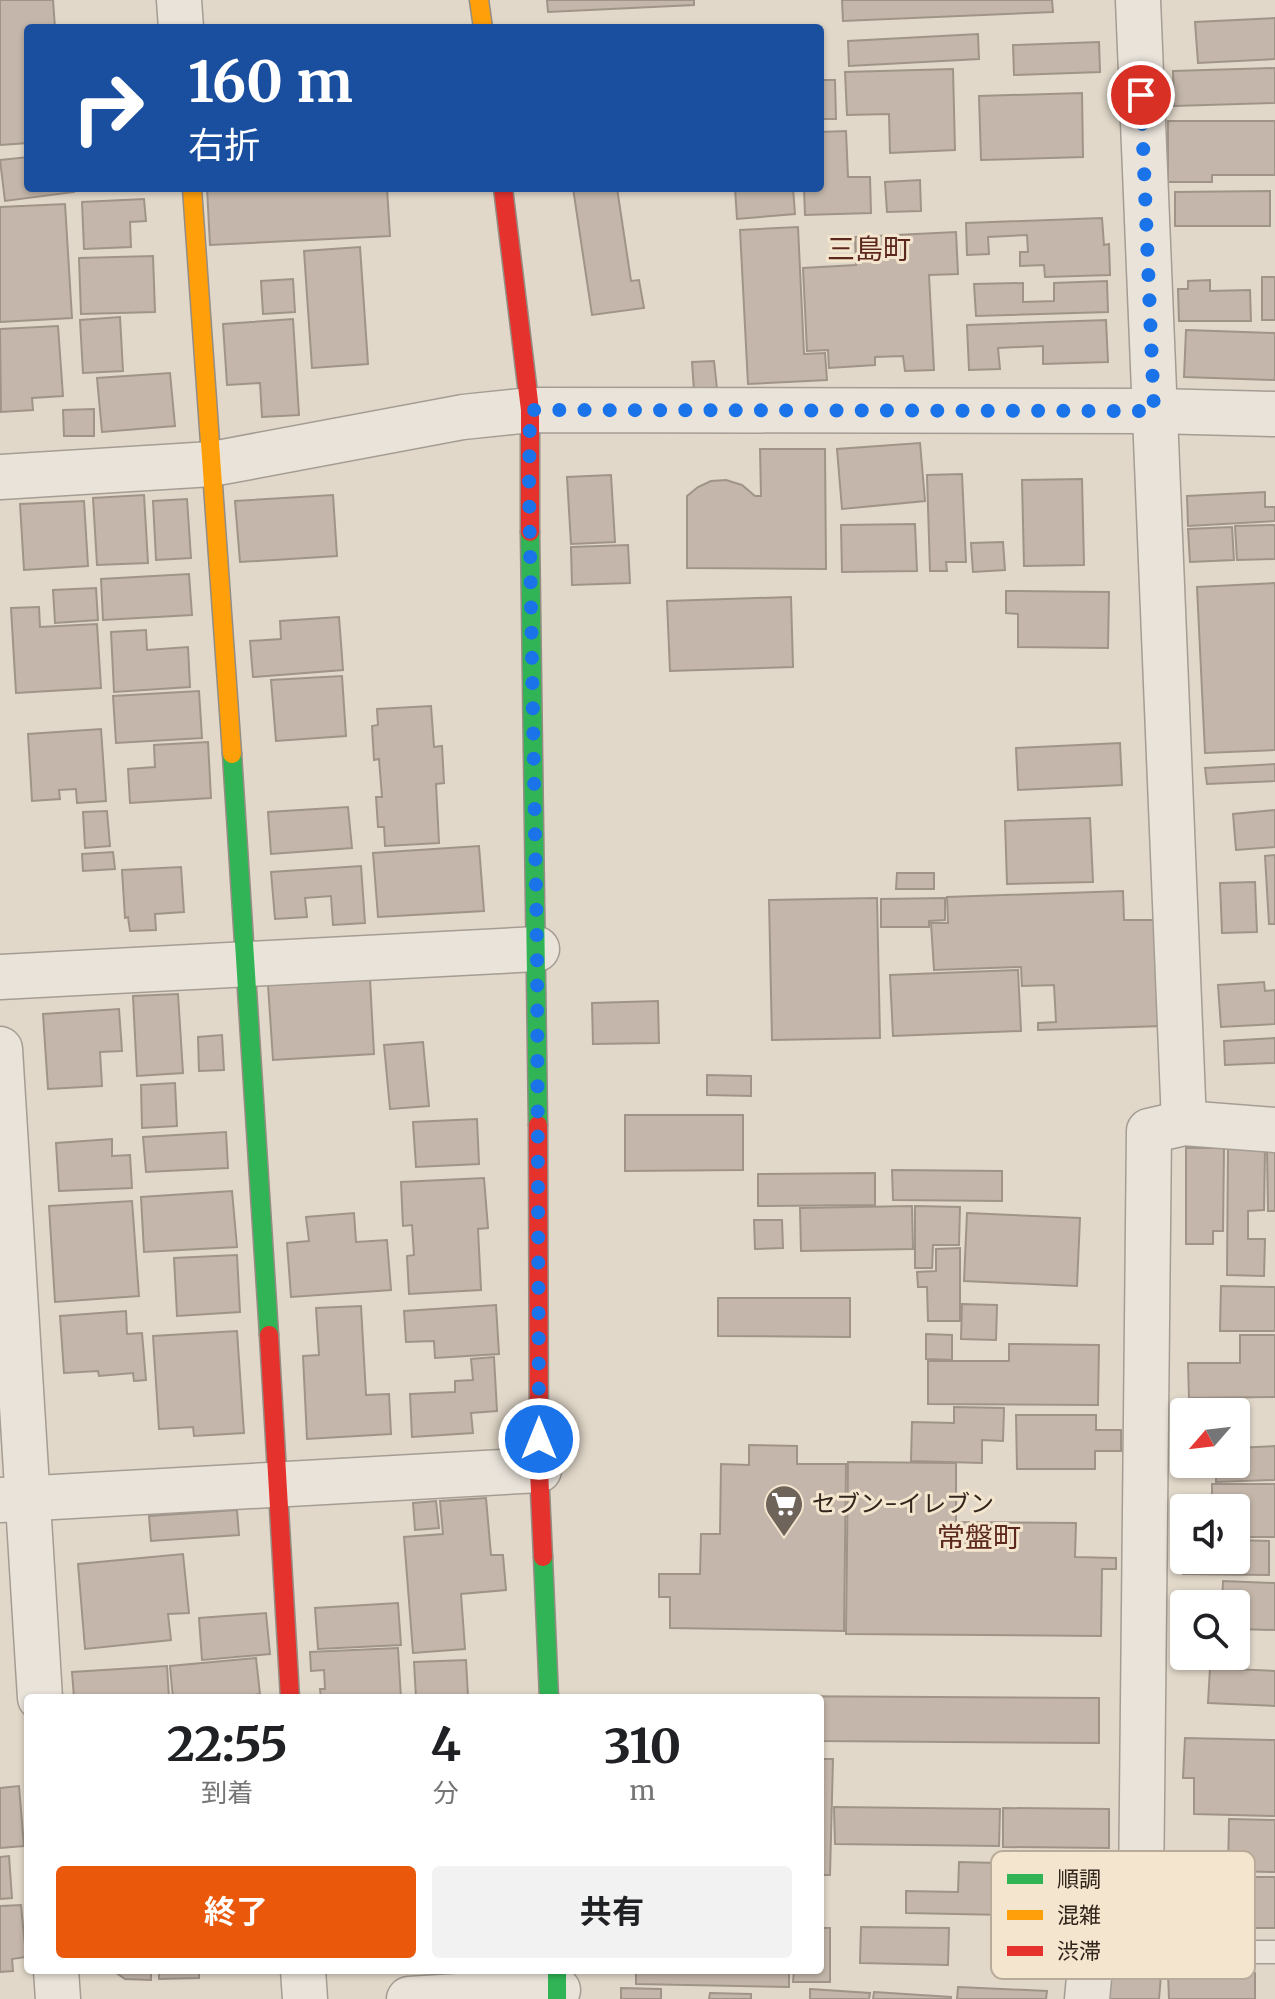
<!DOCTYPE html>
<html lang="ja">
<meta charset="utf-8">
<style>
:root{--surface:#fff;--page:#f2f2f2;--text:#202124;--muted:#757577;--accent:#ea580c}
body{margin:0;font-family:Merriweather,"Noto Sans JP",serif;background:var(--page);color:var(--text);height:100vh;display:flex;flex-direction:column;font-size:30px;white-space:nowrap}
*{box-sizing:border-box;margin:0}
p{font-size:26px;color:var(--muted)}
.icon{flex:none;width:44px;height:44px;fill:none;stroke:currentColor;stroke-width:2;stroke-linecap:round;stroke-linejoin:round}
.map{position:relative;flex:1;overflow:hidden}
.sheet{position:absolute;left:24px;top:1694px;width:800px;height:280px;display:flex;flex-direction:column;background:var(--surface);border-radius:8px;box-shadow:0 2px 6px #0004}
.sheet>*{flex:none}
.banner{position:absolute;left:24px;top:24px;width:800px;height:168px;border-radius:8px;box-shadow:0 2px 6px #0004;background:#1a4fa0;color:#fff;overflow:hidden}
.needle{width:52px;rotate:242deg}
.fabs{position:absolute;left:1170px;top:1398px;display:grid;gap:16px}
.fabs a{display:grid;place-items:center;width:80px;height:80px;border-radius:8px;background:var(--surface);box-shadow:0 2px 6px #0004;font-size:40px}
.pin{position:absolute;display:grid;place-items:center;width:68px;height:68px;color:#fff;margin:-34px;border:4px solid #fff;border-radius:50%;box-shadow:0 2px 8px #0007}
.me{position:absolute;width:88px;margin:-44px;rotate:0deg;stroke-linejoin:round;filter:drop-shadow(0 0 6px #0008)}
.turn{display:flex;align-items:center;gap:28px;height:168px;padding:0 32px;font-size:36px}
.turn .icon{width:104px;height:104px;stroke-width:2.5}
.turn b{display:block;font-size:56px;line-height:68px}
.eta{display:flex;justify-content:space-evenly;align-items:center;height:136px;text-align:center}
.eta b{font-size:48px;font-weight:700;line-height:56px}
.primary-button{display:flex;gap:16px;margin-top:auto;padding:16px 32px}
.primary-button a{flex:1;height:92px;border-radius:8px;background:var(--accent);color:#fff;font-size:32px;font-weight:700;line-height:92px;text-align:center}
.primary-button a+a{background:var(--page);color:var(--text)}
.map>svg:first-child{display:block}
</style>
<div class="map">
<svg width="1275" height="1999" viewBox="0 0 1275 1999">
<rect width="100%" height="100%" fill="#e1d8c9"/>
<!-- building -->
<g fill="#c4b6aa" stroke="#a09489" stroke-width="2">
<path d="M0,0H53L55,28H28V143L0,145Z"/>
<path d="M547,0H694V5L548,12Z"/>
<path d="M842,0H1052L1053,12L843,21Z"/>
<path d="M1275,18V59L1198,63L1195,22Z"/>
<path d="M978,34L979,59L849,66L848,41Z"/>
<path d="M1099,42L1100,72L1014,75L1013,45Z"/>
<path d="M1275,68V103L1174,106L1173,71Z"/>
<path d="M953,69L955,150L890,153L889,114L847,115L845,72Z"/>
<path d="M820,80H835L836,119H820Z"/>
<path d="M1082,93L1083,157L981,160L979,96Z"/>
<path d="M1168,121H1275V175H1212V182H1168Z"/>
<path d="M846,131L848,177H870L871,213L805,215L804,188H820V132Z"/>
<path d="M28,157V188H73L74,192L5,201L0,160Z"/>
<path d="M920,180L921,211L887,212L885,182Z"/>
<path d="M207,188H387L390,236L210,245Z"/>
<path d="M573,188H617L631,281L639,280L644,308L592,315Z"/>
<path d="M735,188H793L795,214L737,219Z"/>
<path d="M1270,191V226H1175V192Z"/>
<path d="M144,199L146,221L130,222L131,247L84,249L82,202Z"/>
<path d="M65,204L72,318L0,322V207Z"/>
<path d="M1102,218L1104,245L1109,244L1110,275L1045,277L1044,265L1020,266V252H1028L1027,235L988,237L989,254L967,255L966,223Z"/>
<path d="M798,227L804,354L825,353L827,380L748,384L740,230Z"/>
<path d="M956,232L958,274L929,275L934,370L905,371L903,356L875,357V365L829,368L828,350L807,351L803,268L856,265L855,237Z"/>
<path d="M360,247L368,364L312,368L304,251Z"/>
<path d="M153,256L155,312L81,314L79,258Z"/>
<rect x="1262" y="277" width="13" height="43"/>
<path d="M293,279L295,312L263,314L261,281Z"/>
<path d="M1210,280V291L1250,290L1251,321H1179L1178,289H1188V281Z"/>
<path d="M1107,281L1108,312L976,316L974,284L1023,283V302L1054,301V283Z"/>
<path d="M120,317L123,371L83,373L80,320Z"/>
<path d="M293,319L299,415L262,417L260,383L227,385L223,324Z"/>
<path d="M1106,320L1108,362L1043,364V346L998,348L1000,369L969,370L967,325Z"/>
<path d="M58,326L63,396L32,398L33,410L1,412L0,329Z"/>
<path d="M1186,330L1275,333V380L1184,377Z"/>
<path d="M714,361L717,389L694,391L692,362Z"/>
<path d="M170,373L175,426L102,432L97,378Z"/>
<path d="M94,409V436H64L63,410Z"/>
<path d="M920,443L925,501L842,509L837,449Z"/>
<path d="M760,449H825L826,569L687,568V496L698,487L711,481L726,480L742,485L755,496H761Z"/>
<path d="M962,474L966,562H946L947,571H930L927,475Z"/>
<path d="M611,475L615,542L571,544L567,477Z"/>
<path d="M1082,479L1084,565L1024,566L1022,480Z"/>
<path d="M1265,492V507H1275V521L1188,526L1187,496Z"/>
<path d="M144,495L148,563L97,565L93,498Z"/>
<path d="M333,495L337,556L240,562L235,501Z"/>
<path d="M187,499L191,558L156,560L153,501Z"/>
<path d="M84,501L88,566L24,570L20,504Z"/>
<path d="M915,524L917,571L842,572L841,525Z"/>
<path d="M1275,525V559L1237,560L1235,526Z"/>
<path d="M1232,527L1234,560L1190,562L1188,529Z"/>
<path d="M1003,542L1005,570L973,572L971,543Z"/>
<path d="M628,545L630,583L572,585L571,547Z"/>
<path d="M189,574L192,615L103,620L101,579Z"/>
<path d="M1275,583V750L1205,753L1197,587Z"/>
<path d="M96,588L98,620L55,623L53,590Z"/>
<path d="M1006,591L1109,592L1108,648L1018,647V614L1006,613Z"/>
<path d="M791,597L793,667L670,671L667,601Z"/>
<path d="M39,607L40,627L97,624L101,688L16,693L11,608Z"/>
<path d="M339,617L343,670L253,677L250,641L281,639L280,621Z"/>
<path d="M146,630L147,650L188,647L190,687L114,692L111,632Z"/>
<path d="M342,676L346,736L276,741L271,680Z"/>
<path d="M199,691L202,738L116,743L113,696Z"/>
<path d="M431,706L434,747L442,746L444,783L436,784L439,843L385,846L384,827H378L376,797H382L379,759L374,760L372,726L378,725L377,709Z"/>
<path d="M101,729L106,801L77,803L76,789L59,790L60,799L32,801L28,734Z"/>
<path d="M208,742L211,798L130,803L128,769L155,767L154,745Z"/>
<path d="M1120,743L1122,785L1018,790L1016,748Z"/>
<path d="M1275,764V781L1207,784L1205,768Z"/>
<path d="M348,807L352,848L271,854L268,812Z"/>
<path d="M1275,810V847L1236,850L1233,814Z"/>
<path d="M107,811L110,846L85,848L83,812Z"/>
<path d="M1090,818L1093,882L1007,884L1005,821Z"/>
<path d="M479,846L484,911L378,917L373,853Z"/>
<path d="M113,852L115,869L83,871L82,854Z"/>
<path d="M1275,855V924H1269L1265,856Z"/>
<path d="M361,866L365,923L333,925L331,896L305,898L307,917L275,919L271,872Z"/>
<path d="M181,867L184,912L155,914L156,930L130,931L128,917L125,918L122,870Z"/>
<path d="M897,873H934V889H896Z"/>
<path d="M1255,882L1257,932L1222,933L1220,883Z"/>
<path d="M1123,891L1124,920H1159L1163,1026L1038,1030V1023L1056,1022L1054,985L1022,986L1021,967L934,970L931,923H948L947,897Z"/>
<path d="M877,898L880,1038L772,1040L769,900Z"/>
<path d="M945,898V920L929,921V927H881V899Z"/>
<path d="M1018,970L1021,1031L893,1036L890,975Z"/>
<path d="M370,979L374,1054L273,1060L268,985Z"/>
<path d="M1264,982L1265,991L1275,990V1024L1221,1027L1218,985Z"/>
<path d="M178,994L183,1073L137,1076L133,996Z"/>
<path d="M658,1001L659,1043L593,1044L592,1003Z"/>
<path d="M119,1009L122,1051L100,1052L102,1086L48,1089L43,1014Z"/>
<path d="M222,1035L224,1070L199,1071L198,1037Z"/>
<path d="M1275,1038V1063L1225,1065L1224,1041Z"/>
<path d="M423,1042L429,1106L390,1109L384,1045Z"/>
<path d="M707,1075L751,1076V1096L707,1095Z"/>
<path d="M175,1083L177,1126L142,1128L141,1085Z"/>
<path d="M625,1115H743V1170L625,1171Z"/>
<path d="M477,1119L479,1164L416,1167L413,1122Z"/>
<path d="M226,1132L228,1168L146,1172L143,1137Z"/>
<path d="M112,1139V1156L130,1155L132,1188L59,1191L56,1143Z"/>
<path d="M1186,1148H1224L1223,1231H1213V1244H1186Z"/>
<path d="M1228,1148L1265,1149L1264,1210L1248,1211V1239H1265L1264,1276L1227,1275Z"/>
<path d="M1267,1148H1275V1211H1268Z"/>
<path d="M892,1170L1002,1171V1201L893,1200Z"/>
<path d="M875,1173V1205L758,1206V1174Z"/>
<path d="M484,1178L488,1228L478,1229L481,1290L409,1294L407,1256L414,1255L412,1225L403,1226L401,1182Z"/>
<path d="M232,1191L237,1247L144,1252L141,1197Z"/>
<path d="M132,1201L139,1296L55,1302L49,1206Z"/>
<path d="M912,1206L913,1249L801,1251L800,1208Z"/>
<path d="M915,1206L960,1207L959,1245H933L932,1268H915Z"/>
<path d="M354,1213L356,1242L387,1240L391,1290L291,1297L287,1243L309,1241L306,1217Z"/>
<path d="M967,1213L1080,1218L1077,1286L964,1281Z"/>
<path d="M754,1220H782L783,1248L755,1249Z"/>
<path d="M960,1248V1321H928L927,1287H918L917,1272L936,1271V1249Z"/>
<path d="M237,1255L240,1312L177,1316L174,1258Z"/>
<path d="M1221,1286L1275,1287V1331H1220Z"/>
<path d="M718,1298H850V1337L718,1336Z"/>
<path d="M962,1304L997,1305L996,1340L961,1339Z"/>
<path d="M496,1305L499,1354L435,1358L434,1341L406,1342L404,1311Z"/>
<path d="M361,1306L366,1395L389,1394L391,1434L307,1439L303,1356L319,1355L316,1308Z"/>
<path d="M126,1311L127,1334L142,1333L146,1380L134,1381L133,1373L99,1376L98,1371L64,1373L60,1316Z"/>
<path d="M237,1331L244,1433L194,1436L193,1427L159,1429L153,1336Z"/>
<path d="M926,1334L952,1335V1360L926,1359Z"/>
<path d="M1240,1335H1275V1397L1189,1398L1188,1363H1240Z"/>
<path d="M1009,1344L1099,1345L1098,1405L928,1404V1361H1009Z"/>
<path d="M494,1357L497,1411L471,1413L473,1433L412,1437L410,1394L455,1392V1381L473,1380L471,1359Z"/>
<path d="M954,1407L1004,1408L1003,1441L982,1440V1463L911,1461L912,1422L954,1423Z"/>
<path d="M1016,1415H1096V1430H1121V1451H1095V1469H1017Z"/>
<path d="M1236,1426H1248L1249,1443H1236Z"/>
<path d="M749,1445L797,1446V1464H846L844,1631L670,1628V1597H659V1574H700L701,1534H720L721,1464L749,1465Z"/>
<path d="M1275,1446V1480L1216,1482V1464H1236V1448Z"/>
<path d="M848,1462L956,1463V1522L1076,1523L1075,1557L1116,1558V1569H1102L1101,1636L846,1634Z"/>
<path d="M1212,1484H1275V1537H1236V1508H1212Z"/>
<path d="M486,1498L491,1555H503L506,1590L461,1594L465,1649L413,1653L404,1537L443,1534L440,1501Z"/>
<path d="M436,1501L439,1528L415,1530L413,1503Z"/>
<path d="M237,1510L239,1535L151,1541L149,1516Z"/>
<path d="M1183,1540L1184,1560H1236V1540L1269,1541V1575L1183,1574Z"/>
<path d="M183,1554L189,1613L168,1614L171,1640L85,1649L78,1564Z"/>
<path d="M1223,1581L1275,1583V1630L1236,1629V1604H1222Z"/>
<path d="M398,1603L401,1645L318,1649L315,1608Z"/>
<path d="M266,1613L270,1654L202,1660L199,1618Z"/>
<path d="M398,1648L401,1698H321L320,1689H325L324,1670L311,1671L310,1652Z"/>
<path d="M256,1658L260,1694L239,1698H173L170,1666Z"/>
<path d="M466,1660L468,1696L416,1698L414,1662Z"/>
<path d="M167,1666L169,1698H74L72,1672Z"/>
<path d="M1210,1668L1275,1671V1706L1208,1703Z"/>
<path d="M767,1696L1099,1698V1743L820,1741V1698H767Z"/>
<path d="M1185,1738L1275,1740V1816L1194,1814V1778H1183Z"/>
<path d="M820,1759H833L830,1875H820Z"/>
<path d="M19,1786L24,1846L0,1848V1788Z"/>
<path d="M834,1807L1000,1809L999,1846L835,1844Z"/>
<path d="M1003,1808L1109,1809V1848L1003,1847Z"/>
<path d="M1229,1819L1275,1820V1872L1228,1871Z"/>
<path d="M9,1856L12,1898L0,1899V1857Z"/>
<path d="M959,1862L1036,1864V1886H1059L1058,1916L906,1913V1891L958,1892Z"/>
<path d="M1225,1877H1275V1928H1226Z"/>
<path d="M21,1905L26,1957L12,1959L13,1971L0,1972V1906Z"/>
<path d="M861,1927L949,1928L948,1965L860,1963Z"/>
<path d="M820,1928H830V1982H793L794,1970H820Z"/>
<path d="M112,1970H151V1980L125,1979Z"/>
<path d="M159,1970H199V1978L159,1979Z"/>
<path d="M636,1970H789V1987L636,1984Z"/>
<path d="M1105,1972L1161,1975L1159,1999H1104Z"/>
<path d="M1255,1973V1999H1169L1168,1974Z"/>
<path d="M958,1987L1047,1991L1046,1999H957Z"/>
<path d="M621,1988L661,1989V1999H621Z"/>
<path d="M810,1989L870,1993L869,1999H810Z"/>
<path d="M874,1992L951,1997V1999H873Z"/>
<path d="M710,1993L751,1994V1999H709Z"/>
</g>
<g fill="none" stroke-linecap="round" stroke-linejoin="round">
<!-- lane casing -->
<g stroke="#a59d93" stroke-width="25">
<path id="lane" d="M1136,1952H1275"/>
</g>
<!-- street casing -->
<g stroke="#a59d93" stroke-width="47">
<g id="street">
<path d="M179,0L181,28"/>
<path d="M1138,0L1184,1123"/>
<path d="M0,477L212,464L463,417L530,410L1154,411L1275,414"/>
<path d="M0,977L537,949"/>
<path d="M0,1049L40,1698"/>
<path d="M0,1500L539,1470"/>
<path d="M56,1970L58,1999"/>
<path d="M303,1970L305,1999"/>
<path d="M409,1999L558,1990"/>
<path d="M1087,1999L1091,1956L1136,1952L1141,1895L1149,1131L1184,1123L1275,1130"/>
</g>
</g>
<!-- fast casing -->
<g stroke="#958d83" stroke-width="21">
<g id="fast">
<path d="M530,532L538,1125"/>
<path d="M232,754L269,1335"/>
<path d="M543,1557L549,1698"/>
<path d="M557,1970V1999"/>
</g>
</g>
<!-- slow casing -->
<g stroke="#958d83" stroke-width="21">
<g id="slow">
<path d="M479,0L483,28"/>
<path d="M192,188L232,754"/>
</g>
</g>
<!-- jam casing -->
<g stroke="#958d83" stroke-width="21">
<g id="jam">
<path d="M503,188L530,410V532"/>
<path d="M538,1125L539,1470L543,1557"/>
<path d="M269,1335L290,1698"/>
</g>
</g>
<!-- lane -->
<use href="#lane" stroke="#e9e3da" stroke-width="22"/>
<!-- street -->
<use href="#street" stroke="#e9e3da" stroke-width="44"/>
<!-- fast -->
<use href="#fast" stroke="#30b455" stroke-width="18"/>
<!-- slow -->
<use href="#slow" stroke="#ff9f0a" stroke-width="18"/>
<!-- jam -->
<use href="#jam" stroke="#e5322d" stroke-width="18"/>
</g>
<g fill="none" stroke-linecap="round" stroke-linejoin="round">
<!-- route -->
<path stroke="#1a73e8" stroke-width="14" stroke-dasharray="0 25.2" d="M539,1439L537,949L529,488L530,410L1154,411L1141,95"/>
</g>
<!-- icons -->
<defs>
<g id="supermarket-pin" transform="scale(2)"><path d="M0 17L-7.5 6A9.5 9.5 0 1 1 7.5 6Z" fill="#6f6459" stroke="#f3e5ce"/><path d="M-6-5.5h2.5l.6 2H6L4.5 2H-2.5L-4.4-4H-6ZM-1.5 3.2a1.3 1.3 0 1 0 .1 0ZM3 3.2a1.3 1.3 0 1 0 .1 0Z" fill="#fff"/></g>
</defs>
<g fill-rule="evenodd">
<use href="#supermarket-pin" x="784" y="1504"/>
</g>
<g text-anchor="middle" stroke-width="6" stroke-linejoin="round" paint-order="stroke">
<!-- poi labels -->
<g font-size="24" fill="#32251c" stroke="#f3e5ce" text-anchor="start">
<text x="812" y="1512">セブン-イレブン</text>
</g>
<!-- quarter labels -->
<g font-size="28" fill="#5c271e" stroke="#f3e5ce">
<text x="869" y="259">三島町</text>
<text x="979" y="1547">常盤町</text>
</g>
</g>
<!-- legend -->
<rect x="991" y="1851" width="264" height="128" rx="12" fill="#f3e5ce" stroke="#b9ab99" stroke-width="2"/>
<rect x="1007" y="1874" width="36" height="10" fill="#30b455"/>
<rect x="1007" y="1910" width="36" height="10" fill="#ff9f0a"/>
<rect x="1007" y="1946" width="36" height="10" fill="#e5322d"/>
<g font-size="22" fill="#32251c">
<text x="1057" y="1887">順調</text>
<text x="1057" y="1923">混雑</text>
<text x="1057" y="1959">渋滞</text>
</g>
</svg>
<div class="fabs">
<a><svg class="needle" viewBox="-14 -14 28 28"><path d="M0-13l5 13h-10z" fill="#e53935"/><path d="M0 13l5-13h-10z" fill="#757577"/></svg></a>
<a><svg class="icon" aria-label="sound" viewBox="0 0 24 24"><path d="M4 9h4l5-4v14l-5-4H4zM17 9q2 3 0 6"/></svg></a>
<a><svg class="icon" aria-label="search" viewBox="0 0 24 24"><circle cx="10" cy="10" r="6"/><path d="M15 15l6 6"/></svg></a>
</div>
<div class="pin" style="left:1141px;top:95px;background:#d93025"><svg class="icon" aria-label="arrive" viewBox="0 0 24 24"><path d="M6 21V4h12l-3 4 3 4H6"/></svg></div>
<svg class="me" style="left:539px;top:1439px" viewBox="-20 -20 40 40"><circle r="17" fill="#1a73e8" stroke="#fff" stroke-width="3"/><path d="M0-11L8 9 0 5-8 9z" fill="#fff"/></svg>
<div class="banner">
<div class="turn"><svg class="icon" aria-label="right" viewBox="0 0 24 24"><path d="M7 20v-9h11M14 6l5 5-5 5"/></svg><div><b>160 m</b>右折</div></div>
</div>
<section class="sheet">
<div class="eta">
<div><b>22:55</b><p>到着</p></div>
<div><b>4</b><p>分</p></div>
<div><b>310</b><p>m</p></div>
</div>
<div class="primary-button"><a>終了</a><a>共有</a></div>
</section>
</div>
